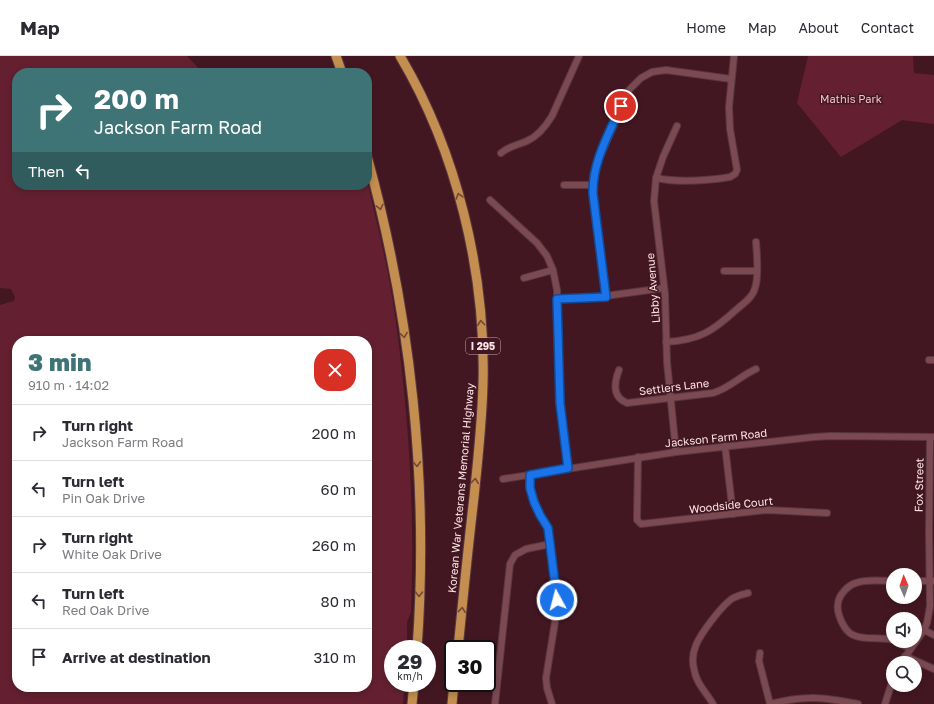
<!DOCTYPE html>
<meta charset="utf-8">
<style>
:root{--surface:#fff;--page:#f2f2f3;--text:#2b2b33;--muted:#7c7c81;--line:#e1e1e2;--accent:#3e7475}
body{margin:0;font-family:"Golos Text",sans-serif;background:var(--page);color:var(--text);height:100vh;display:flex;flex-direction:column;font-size:15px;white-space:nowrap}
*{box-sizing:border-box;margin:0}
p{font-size:13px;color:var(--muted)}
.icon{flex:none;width:22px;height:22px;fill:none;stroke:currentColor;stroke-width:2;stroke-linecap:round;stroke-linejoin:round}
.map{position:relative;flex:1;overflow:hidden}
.drawer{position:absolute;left:12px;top:280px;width:360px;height:356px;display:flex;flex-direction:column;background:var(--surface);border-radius:16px;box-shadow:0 2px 6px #0003}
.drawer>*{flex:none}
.hud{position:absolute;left:12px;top:12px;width:360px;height:122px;border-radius:16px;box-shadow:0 2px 6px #0003;background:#3e7475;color:#fff;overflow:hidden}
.needle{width:26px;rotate:358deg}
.fabs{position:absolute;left:886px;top:512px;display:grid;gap:8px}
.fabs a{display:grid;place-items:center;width:36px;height:36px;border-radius:50%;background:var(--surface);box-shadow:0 2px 6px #0003;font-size:20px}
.speed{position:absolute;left:384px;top:584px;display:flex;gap:8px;font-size:20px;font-weight:700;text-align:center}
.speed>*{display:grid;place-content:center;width:52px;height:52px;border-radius:50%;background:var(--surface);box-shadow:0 2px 6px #0003;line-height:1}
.speed small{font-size:10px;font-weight:400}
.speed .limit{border:2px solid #111;border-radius:6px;background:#fff;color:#111}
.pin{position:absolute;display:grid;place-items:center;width:34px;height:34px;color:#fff;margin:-17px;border:2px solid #fff;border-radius:50%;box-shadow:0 1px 4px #0007}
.me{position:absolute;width:44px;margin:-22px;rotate:353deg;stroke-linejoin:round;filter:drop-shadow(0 0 3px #0008)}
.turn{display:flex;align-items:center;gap:14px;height:84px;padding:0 16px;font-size:18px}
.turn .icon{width:52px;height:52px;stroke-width:2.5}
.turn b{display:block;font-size:28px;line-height:34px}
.then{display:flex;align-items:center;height:38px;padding:0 16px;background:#0003;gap:8px;font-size:15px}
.round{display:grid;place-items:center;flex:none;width:42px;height:42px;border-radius:16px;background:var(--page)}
.summary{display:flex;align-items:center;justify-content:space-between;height:68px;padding:0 16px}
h1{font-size:24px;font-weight:800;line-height:30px;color:var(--accent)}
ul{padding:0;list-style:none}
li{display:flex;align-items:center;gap:12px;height:56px;padding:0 16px;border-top:1px solid var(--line)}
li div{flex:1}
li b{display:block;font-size:15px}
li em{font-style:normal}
header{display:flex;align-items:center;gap:24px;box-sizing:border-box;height:56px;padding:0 20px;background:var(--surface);border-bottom:1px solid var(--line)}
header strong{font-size:19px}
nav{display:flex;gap:22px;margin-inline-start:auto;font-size:14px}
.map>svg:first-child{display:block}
</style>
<header>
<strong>Map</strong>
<nav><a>Home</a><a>Map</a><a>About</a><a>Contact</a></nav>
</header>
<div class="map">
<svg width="934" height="648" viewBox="0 0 934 648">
<rect width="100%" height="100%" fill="#431721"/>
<!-- green -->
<g fill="#642030" fill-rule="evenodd">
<path d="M0,0H187L203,17H17V129H367V124C377,169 389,214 395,260C409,358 415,458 411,556L407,566V593H393V627H405L403,648H0V249L14,245L15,241L11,233L0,232ZM17,285H367V631H17Z"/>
<path d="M808,0H913L914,17L934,19V68L902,64L841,101L797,47Z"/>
</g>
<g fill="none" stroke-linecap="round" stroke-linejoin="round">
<!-- minor casing -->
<g stroke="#5a373f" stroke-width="8">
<g id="minor">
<path d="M501,97C509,90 518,89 527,85C538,80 546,70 552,60L579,0"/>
<path d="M656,122C681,127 705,125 730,121L735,118L737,114L730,73L729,51L734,0"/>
<path d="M564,129H593"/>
<path d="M490,144L537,187L547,200L553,214L557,234L560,347L568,412"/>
<path d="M724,215H756"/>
<path d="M524,222L553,214"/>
<path d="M606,241L593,138V121L596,110L629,34L641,22L652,16L666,14L731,23"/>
<path d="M557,243L598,241L664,232"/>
<path d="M666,286C700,284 713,275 737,253C744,247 753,241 755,232C759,221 757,198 756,186"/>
<path d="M929,304H934"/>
<path d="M619,314C614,327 612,341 627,347L713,337C730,332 740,320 756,313"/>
<path d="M725,390L733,458"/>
<path d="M676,396L667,306L665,238L654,145L656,122L663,101L677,70"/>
<path d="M638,401L637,464L641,468L767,454L827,457"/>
<path d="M530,419V431L535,446L540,459L548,472L557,544L555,566L546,622L547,632L552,648"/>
<path d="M503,423L676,396L814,381L831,380L934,381"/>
<path d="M893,525C882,525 866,523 856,527C848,529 839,539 838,547C836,557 844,575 853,579C865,585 880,580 893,584"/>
<path d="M915,525H933"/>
<path d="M924,574L934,579"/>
<path d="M896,585L910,593"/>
<path d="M760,597L759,605L770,648"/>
<path d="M905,600L934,613"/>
<path d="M901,607L924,574L927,567L930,550L929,477L930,381"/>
<path d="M495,648L510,508L515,499L526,493L550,488"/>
<path d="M713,648C706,636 696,627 694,613C692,605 693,596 696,589C701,577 722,549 733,542C737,540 743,538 748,537"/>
<path d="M770,648C805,639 823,641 858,648"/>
<path d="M885,648L893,623"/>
</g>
</g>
<!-- highway casing -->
<g stroke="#5a373f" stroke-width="11">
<g id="highway">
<path d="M336,0L342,17"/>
<path d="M400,0C457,96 486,217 483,328C482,366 478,403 474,441C468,492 463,542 458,593"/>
<path d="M367,100C411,259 429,428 417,593"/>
<path d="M412,648L414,627"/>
<path d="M452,648L454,627"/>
</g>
</g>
<!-- minor -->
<use href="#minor" stroke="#7b4952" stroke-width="6"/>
<!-- highway -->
<use href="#highway" stroke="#c38e4f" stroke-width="9"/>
</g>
<!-- one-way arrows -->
<defs><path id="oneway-chevron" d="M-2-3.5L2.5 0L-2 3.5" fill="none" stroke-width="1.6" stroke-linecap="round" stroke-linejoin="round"/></defs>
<g stroke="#764733">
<use href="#oneway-chevron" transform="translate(459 140) rotate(-106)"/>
<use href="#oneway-chevron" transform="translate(380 151) rotate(77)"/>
<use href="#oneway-chevron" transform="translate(481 267) rotate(-95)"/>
<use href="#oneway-chevron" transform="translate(404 279) rotate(81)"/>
<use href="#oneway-chevron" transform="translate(417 408) rotate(87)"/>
<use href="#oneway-chevron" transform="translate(475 425) rotate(-84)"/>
<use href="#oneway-chevron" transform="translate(419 538) rotate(91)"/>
<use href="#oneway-chevron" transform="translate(462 554) rotate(-84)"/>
</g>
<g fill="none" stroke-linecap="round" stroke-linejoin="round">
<!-- route casing -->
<g stroke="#114b97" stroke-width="10">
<path id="route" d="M557,544L548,472L540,459L534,446L530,432V419L568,412L560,347L557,243L606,241L593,138C592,106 609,78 621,50"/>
</g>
<!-- route -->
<use href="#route" stroke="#1a73e8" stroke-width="7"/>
</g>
<g text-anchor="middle" stroke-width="3" stroke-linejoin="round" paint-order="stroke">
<!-- shield labels -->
<rect fill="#431721" stroke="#c5a6ac" stroke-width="1" x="466" y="282" width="34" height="16" rx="3"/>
<g font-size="10" font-weight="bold" fill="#fde4e7">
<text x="483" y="294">I 295</text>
</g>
<!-- park labels -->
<g font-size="11" fill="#f3c0c7" stroke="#431721">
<text x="851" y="47">Mathis Park</text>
</g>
<!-- street labels -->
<g font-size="11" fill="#fde4e7" stroke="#431721">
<text transform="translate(653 232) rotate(-95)" y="4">Libby Avenue</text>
<text transform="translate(674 331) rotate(-7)" y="4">Settlers Lane</text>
<text transform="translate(716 382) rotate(-6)" y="4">Jackson Farm Road</text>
<text transform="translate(919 429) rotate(-89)" y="4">Fox Street</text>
<text transform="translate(461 432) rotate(-85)" y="4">Korean War Veterans Memorial Highway</text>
<text transform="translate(731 449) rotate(-6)" y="4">Woodside Court</text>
</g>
</g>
</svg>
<div class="fabs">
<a><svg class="needle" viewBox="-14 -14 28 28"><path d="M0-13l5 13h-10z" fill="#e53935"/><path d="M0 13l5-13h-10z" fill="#7c7c81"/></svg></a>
<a><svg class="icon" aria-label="sound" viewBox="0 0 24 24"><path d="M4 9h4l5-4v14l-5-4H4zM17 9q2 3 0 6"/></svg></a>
<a><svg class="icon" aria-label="search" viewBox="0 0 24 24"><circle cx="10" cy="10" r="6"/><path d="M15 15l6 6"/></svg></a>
</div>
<div class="speed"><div>29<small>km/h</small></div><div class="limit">30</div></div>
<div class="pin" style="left:621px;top:50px;background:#d93025"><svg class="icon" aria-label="arrive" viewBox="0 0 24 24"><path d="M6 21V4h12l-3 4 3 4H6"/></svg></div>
<svg class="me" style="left:557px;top:544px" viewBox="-20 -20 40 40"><circle r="17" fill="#1a73e8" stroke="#fff" stroke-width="3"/><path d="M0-11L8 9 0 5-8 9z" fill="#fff"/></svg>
<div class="hud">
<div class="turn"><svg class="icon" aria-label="right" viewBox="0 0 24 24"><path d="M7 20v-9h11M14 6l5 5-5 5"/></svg><div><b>200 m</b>Jackson Farm Road</div></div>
<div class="then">Then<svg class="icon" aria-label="left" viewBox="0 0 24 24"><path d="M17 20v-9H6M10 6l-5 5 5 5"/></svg></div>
</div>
<section class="drawer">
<div class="summary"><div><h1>3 min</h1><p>910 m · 14:02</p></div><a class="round" style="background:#d93025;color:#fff"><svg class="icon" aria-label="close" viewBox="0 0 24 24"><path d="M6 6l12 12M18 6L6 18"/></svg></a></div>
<ul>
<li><svg class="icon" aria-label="right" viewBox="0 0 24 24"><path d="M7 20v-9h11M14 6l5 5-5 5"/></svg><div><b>Turn right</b><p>Jackson Farm Road</p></div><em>200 m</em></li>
<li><svg class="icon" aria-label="left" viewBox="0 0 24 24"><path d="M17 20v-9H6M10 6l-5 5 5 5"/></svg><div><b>Turn left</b><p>Pin Oak Drive</p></div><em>60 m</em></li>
<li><svg class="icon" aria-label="right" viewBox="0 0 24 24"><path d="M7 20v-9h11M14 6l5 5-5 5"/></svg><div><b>Turn right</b><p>White Oak Drive</p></div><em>260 m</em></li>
<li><svg class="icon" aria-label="left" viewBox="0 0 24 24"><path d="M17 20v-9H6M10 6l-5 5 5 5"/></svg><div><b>Turn left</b><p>Red Oak Drive</p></div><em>80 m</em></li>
<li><svg class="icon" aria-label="arrive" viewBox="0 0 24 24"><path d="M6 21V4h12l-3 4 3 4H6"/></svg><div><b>Arrive at destination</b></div><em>310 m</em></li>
</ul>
</section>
</div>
